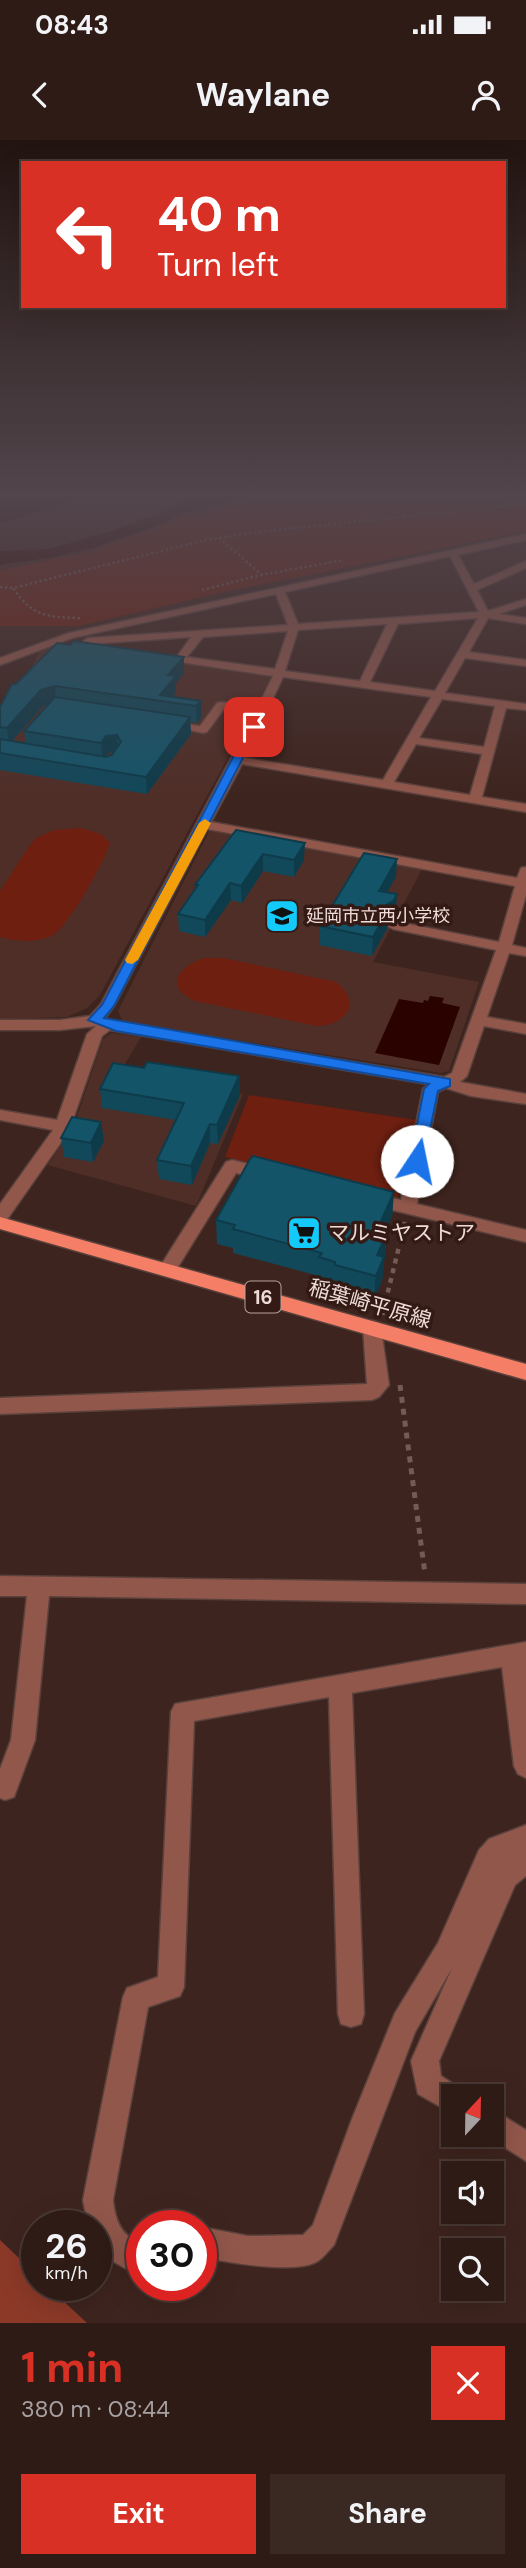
<!DOCTYPE html>
<meta charset="utf-8">
<style>
:root{--surface:#2e1b16;--page:#3a2823;--text:#f1f3f6;--muted:#a7a1a1;--line:#493935;--accent:#d93025}
body{margin:0;font-family:"DM Sans","Noto Sans JP",sans-serif;background:var(--page);color:var(--text);height:100vh;display:flex;flex-direction:column;font-size:26px;white-space:nowrap}
*{box-sizing:border-box;margin:0}
p{font-size:23px;color:var(--muted)}
.icon{flex:none;width:38px;height:38px;fill:none;stroke:currentColor;stroke-width:2;stroke-linecap:round;stroke-linejoin:round}
.map{position:relative;height:2183px;overflow:hidden}
.drawer{display:flex;flex-direction:column;background:var(--surface);flex:1}
.drawer>*{flex:none}
.guide{position:absolute;left:21px;top:21px;width:485px;height:147px;border-radius:0px;box-shadow:0 7px 28px #0002,0 0 0 2px var(--line);background:#d93025;color:#fff;overflow:hidden}
.needle{width:46px;rotate:22deg}
.tools{position:absolute;left:441px;top:1944px;display:grid;gap:14px}
.tools a{display:grid;place-items:center;width:63px;height:63px;border-radius:0px;background:var(--surface);box-shadow:0 7px 28px #0002,0 0 0 2px var(--line);font-size:35px}
.speed{position:absolute;left:21px;top:2070px;display:flex;gap:14px;font-size:35px;font-weight:700;text-align:center}
.speed>*{display:grid;place-content:center;width:91px;height:91px;border-radius:50%;background:var(--surface);box-shadow:0 7px 28px #0002,0 0 0 2px var(--line);line-height:1}
.speed small{font-size:18px;font-weight:400}
.speed .limit{border:10px solid #d22;background:#fff;color:#111}
.pin{position:absolute;display:grid;place-items:center;width:60px;height:60px;color:#fff;margin:-30px;border-radius:14px;box-shadow:0 4px 10px #0006}
.me{position:absolute;width:77px;margin:-38px;rotate:11deg;stroke-linejoin:round;filter:drop-shadow(0 0 5px #0008)}
.turn{display:flex;align-items:center;gap:24px;height:147px;padding:0 21px;font-size:32px}
.turn .icon{width:91px;height:91px;stroke-width:2.5}
.turn b{display:block;font-size:49px;line-height:60px}
.round{display:grid;place-items:center;flex:none;width:74px;height:74px;border-radius:0px;background:var(--page)}
.headline{display:flex;align-items:center;justify-content:space-between;height:119px;padding:0 21px}
h1{font-size:42px;font-weight:700;line-height:52px;color:var(--accent)}
.button{display:flex;gap:14px;margin-top:auto;padding:14px 21px}
.button a{flex:1;height:80px;border-radius:0px;background:var(--accent);color:#fff;font-size:28px;font-weight:700;line-height:80px;text-align:center}
.button a+a{background:var(--page);color:var(--text)}
.status{display:flex;justify-content:space-between;align-items:center;height:49px;padding:0 35px;background:var(--surface);direction:ltr}
.status svg{height:19px;fill:currentColor}
header{display:flex;justify-content:space-between;align-items:center;height:91px;padding:0 21px;background:var(--surface);font-size:32px;font-weight:700}
.map>svg:first-child{display:block}
</style>
<div class="status"><b>08:43</b><svg viewBox="0 0 49 12"><path d="M0 12V9h3v3zM5 12V6h3v6zM10 12V3h3v9zM15 12V0h3v12zM26 1h20v11H26zM47 4h2v5h-2z"/></svg></div>
<header><svg class="icon" aria-label="back" viewBox="0 0 24 24"><path d="M15 5l-7 7 7 7"/></svg>Waylane<svg class="icon" aria-label="person" viewBox="0 0 24 24"><circle cx="12" cy="8" r="4"/><path d="M4 21q1-7 8-7t8 7"/></svg></header>
<div class="map">
<svg width="526" height="2183" viewBox="0 0 526 2183">
<rect width="100%" height="100%" fill="#3e241e"/>
<!-- built -->
<g fill="#4f2e27">
<path d="M52,507L165,524L173,522L271,537L100,855L87,868L67,877L0,879V585L40,511Z"/>
<path d="M210,690L422,729L373,822L479,842L449,931L441,933L123,882L118,871Z"/>
<path d="M112,893L141,897L119,934L243,954L196,1066L48,1025L75,983L103,899Z"/>
</g>
<!-- green -->
<g fill="#6e1f10">
<path d="M271,354H526V391L224,452L79,486H0V430L89,412L183,377Z"/>
<path d="M81,688L101,694L110,703C105,721 68,786 53,795C37,803 17,802 0,797V751L26,711L36,698L54,690Z"/>
<path d="M204,818H223L336,842C363,863 346,885 317,886L195,861C163,847 178,827 204,818Z"/>
<path d="M249,955L416,980L398,1058L225,1017Z"/>
</g>
<!-- forest -->
<path fill="#8c3928" d="M0,2100L37,2135V2146H47L87,2183H0Z"/>
<!-- water -->
<g fill="#2a0200">
<path d="M0,354H90L0,384Z"/>
<path d="M225,354H257L182,374L164,383L93,408L48,418L0,425V411L47,409L64,405L111,391L171,369L186,360L200,361Z"/>
<path d="M430,856L444,858L442,863L460,867L439,925L375,913L399,859L423,863L424,860L428,861Z"/>
</g>
<g fill="none" stroke-linecap="round" stroke-linejoin="round">
<!-- minor casing -->
<g stroke="#5a413c" stroke-width="3">
<g id="minor">
<path d="M526,394V400L458,415L474,444L526,421V428L477,450L488,471L526,459V465L499,474L526,478V484L488,478L469,512L526,520V526L465,518L445,553L526,564V570L506,568L482,657L526,664V672L242,624L211,682L517,738L521,728L526,727V755L512,805L526,808V816L509,813L487,877L526,884V894L484,886L467,936L460,942L526,954V964L471,956L446,948L438,952L417,1064L526,1090V1102L367,1064L364,1060L373,1054L401,1060L423,949L428,944L110,890L102,896L69,991L6,1081L0,1083V1064L53,990L0,980V970L57,980L87,894L96,886L60,890H0V880H60L90,876L101,864L255,573L224,569L207,592L203,593L161,584L167,581L200,586L217,563L221,562L258,566L273,536L179,522L176,518L191,497L88,504L83,501L88,498L288,485L276,454L72,498L0,525V518L69,493ZM450,416L479,472L298,484L285,452ZM478,478L435,551L370,542L398,484ZM387,484L360,541L285,531L298,490ZM288,491L275,529L187,517L203,497ZM283,537L431,557L383,640L245,618ZM442,559L495,566L484,607L419,598ZM416,604L482,614L470,655L394,642ZM207,689L515,746L499,802L393,781L386,785L393,789L496,810L452,933L444,937L118,883L105,878L114,866Z"/>
<path d="M232,1020L273,1030L275,1034L267,1040L236,1033L173,1135H161L158,1130L161,1125L226,1022Z"/>
<path d="M372,1181L379,1183L381,1188L389,1245L379,1257L372,1260L0,1274V1258L367,1244L363,1188L365,1183Z"/>
<path d="M0,1436L526,1444V1464L49,1456L35,1600L14,1657L5,1660L0,1658V1629L11,1600L27,1456H0Z"/>
<path d="M526,1502V1638L518,1634L514,1626L502,1527L352,1553L364,1874L361,1884L351,1887L341,1884L338,1874L329,1557L194,1581L184,1847L180,1856L148,1867L113,2060C115,2079 121,2099 142,2101V2132C126,2132 106,2118 96,2105V2086H88L83,2060L123,1857L127,1848L158,1837L171,1572L175,1564Z"/>
<path d="M526,1685V1736L515,1745L439,1921L441,1936L463,1950L466,1956H453V1974L418,1954L411,1921L452,1828L415,1892L334,2105C329,2110 324,2117 318,2121C296,2135 227,2122 201,2117V2087L248,2096L303,2095L313,2085L352,1979L395,1873L438,1803L479,1710L489,1699Z"/>
<path d="M492,1969L526,1990V2021L485,1995H492Z"/>
</g>
</g>
<!-- major casing -->
<g stroke="#5a413c" stroke-width="3">
<path id="major" d="M0,1077L526,1224V1240L0,1089Z"/>
</g>
<!-- path-far2 -->
<g stroke="#735b56" stroke-width="2.5" stroke-dasharray="2.5 2.5" stroke-linecap="butt">
<path d="M219,398L263,436"/>
<path d="M0,447L13,448"/>
<path d="M202,450L261,435L344,420"/>
<path d="M80,478C47,477 33,477 13,448L206,400L257,392L526,364"/>
</g>
<!-- path-far1 -->
<path stroke="#735b56" stroke-width="4.5" stroke-dasharray="5 5" stroke-linecap="butt" d="M383,1172L405,1082"/>
<!-- path -->
<g stroke="#735b56" stroke-width="5" stroke-dasharray="6 6" stroke-linecap="butt">
<path d="M382,1175L383,1170"/>
<path d="M400,1245L425,1434"/>
</g>
<!-- minor -->
<use href="#minor" fill="#91574b" fill-rule="evenodd"/>
<!-- major -->
<use href="#major" fill="#f57f66" fill-rule="evenodd"/>
</g>
<!-- wall -->
<g fill="#11485a" fill-rule="evenodd">
<path d="M184,517V533L176,543V553L173,557L201,561V578L197,583L190,582L191,594L147,654L0,630V567L16,544ZM48,565L24,591L26,604L12,601L43,566ZM114,612L112,615L105,617L108,613Z"/>
<path d="M236,690L304,720L294,737L263,731L242,763L231,760L205,797L179,791L178,774L195,749V745Z"/>
<path d="M396,737L387,752L396,773L393,779L388,782L387,789L372,816L319,805L320,786Z"/>
<path d="M144,928L239,936L240,955L218,1004L210,1003L192,1045L159,1039L157,1020L176,980L102,968L100,949Z"/>
<path d="M61,998L104,1001L93,1022L64,1017Z"/>
<path d="M394,1052L392,1076L385,1092L387,1093L382,1141L374,1160L334,1148L333,1145L318,1141L319,1136L233,1113V1108L217,1104L216,1080Z"/>
</g>
<!-- shaded-wall -->
<g fill="#0e3b4a">
<path d="M184,517V533L176,543V553L168,563L160,555L168,535Z"/>
<path d="M55,546L56,562L43,566L9,604L7,588L41,550Z"/>
<path d="M201,561V578L197,583L196,566Z"/>
<path d="M190,577L191,594L147,654L146,637Z"/>
<path d="M117,595L118,611L108,613L103,620L101,603L106,596Z"/>
<path d="M305,703L304,720L294,737V720Z"/>
<path d="M263,714V731L242,763L241,746Z"/>
<path d="M397,719L396,737L377,769L379,751Z"/>
<path d="M230,743L231,760L205,797V780Z"/>
<path d="M397,754L396,773L393,779L388,782L387,789L372,816L373,797L385,766Z"/>
<path d="M239,936L240,955L218,1004L217,985Z"/>
<path d="M101,982L104,1001L93,1022L91,1003Z"/>
<path d="M210,984V1003L192,1045L191,1026Z"/>
<path d="M394,1052L392,1076L375,1114L377,1090Z"/>
<path d="M387,1093L382,1141L374,1160L377,1115Z"/>
</g>
<!-- building -->
<g fill="#145469" stroke="#0e3b4a" stroke-width="2">
<path d="M74,501L184,517L168,535L176,536L160,555L201,561L196,566L55,546L41,550L7,588L0,587V567L12,544H16L57,503L70,505Z"/>
<path d="M55,557L190,577L146,637L0,613V599L106,617L112,615L121,602L117,595L106,596L101,603L24,591Z"/>
<path d="M236,690L305,703L294,720L263,714L241,746L230,743L205,780L178,774L198,745H195Z"/>
<path d="M364,713L397,719L379,751L397,754L394,760L385,766L388,770L373,797L320,786Z"/>
<path d="M147,922L239,936L217,985L210,984L191,1026L157,1020L184,963L100,949L113,923L144,928Z"/>
<path d="M72,977L101,982L91,1003L61,998Z"/>
<path d="M253,1016L394,1052L377,1090L387,1093L377,1115L384,1117L376,1136L335,1125V1122L319,1117L322,1113L233,1089L235,1085L216,1080L250,1019Z"/>
</g>
<!-- sky -->
<linearGradient id="sky" x2="0" y2="1"><stop stop-color="#221410"/><stop offset="0.54" stop-color="#52454c"/><stop offset="1" stop-color="#52454c" stop-opacity="0"/></linearGradient>
<rect width="526" height="659" fill="url(#sky)"/>
<!-- route -->
<path fill="#1a73e8" stroke="#114b97" stroke-width="2" d="M254,583L259,587L114,866L104,878L450,939V946L438,951L423,1024L417,1026L410,1021L424,949L429,944L116,891L88,880L102,865L249,587Z"/>
<!-- slow -->
<path fill="#f59e0b" d="M205,679L211,683L138,820L132,824L127,823L125,820L199,683Z"/>
<!-- icons -->
<defs>
<g id="school-square" transform="scale(1.75)"><rect x="-9" y="-9" width="18" height="18" rx="4" fill="#14cafb" stroke="#341a14"/><path d="M0-5L7-2L0 1L-7-2ZM-4 1L0 2.5L4 1V4Q0 6-4 4Z" fill="#111"/></g>
<g id="supermarket-square" transform="scale(1.75)"><rect x="-9" y="-9" width="18" height="18" rx="4" fill="#14cafb" stroke="#341a14"/><path d="M-6-5.5h2.5l.6 2H6L4.5 2H-2.5L-4.4-4H-6ZM-1.5 3.2a1.3 1.3 0 1 0 .1 0ZM3 3.2a1.3 1.3 0 1 0 .1 0Z" fill="#111"/></g>
</defs>
<g fill-rule="evenodd">
<use href="#school-square" x="282" y="776"/>
<use href="#supermarket-square" x="304" y="1093"/>
</g>
<g text-anchor="middle" stroke-width="7" stroke-linejoin="round" paint-order="stroke">
<!-- far-poi labels -->
<g font-size="18" fill="#efdcd8" stroke="#341a14" text-anchor="start">
<text x="306" y="782">延岡市立西小学校</text>
</g>
<!-- shield labels -->
<rect fill="#341a14" stroke="#b7a29d" stroke-width="2" x="245.5" y="1141.5" width="35" height="31" rx="5"/>
<g font-size="19" font-weight="bold" fill="#efdcd8">
<text x="263" y="1164">16</text>
</g>
<!-- poi labels -->
<g font-size="21" fill="#efdcd8" stroke="#341a14" text-anchor="start">
<text x="328" y="1100">マルミヤストア</text>
</g>
<!-- street labels -->
<g font-size="21" fill="#efdcd8" stroke="#341a14">
<text transform="translate(370 1164) rotate(16)" y="7">稲葉崎平原線</text>
</g>
</g>
</svg>
<div class="tools">
<a><svg class="needle" viewBox="-14 -14 28 28"><path d="M0-13l5 13h-10z" fill="#e53935"/><path d="M0 13l5-13h-10z" fill="#a7a1a1"/></svg></a>
<a><svg class="icon" aria-label="sound" viewBox="0 0 24 24"><path d="M4 9h4l5-4v14l-5-4H4zM17 9q2 3 0 6"/></svg></a>
<a><svg class="icon" aria-label="search" viewBox="0 0 24 24"><circle cx="10" cy="10" r="6"/><path d="M15 15l6 6"/></svg></a>
</div>
<div class="speed"><div>26<small>km/h</small></div><div class="limit">30</div></div>
<div class="pin" style="left:254px;top:587px;background:#d93025"><svg class="icon" aria-label="arrive" viewBox="0 0 24 24"><path d="M6 21V4h12l-3 4 3 4H6"/></svg></div>
<svg class="me" style="left:417px;top:1021px" viewBox="-20 -20 40 40"><circle r="19" fill="#fff"/><path d="M0-13L10 11 0 6-10 11z" fill="#1a73e8"/></svg>
<div class="guide">
<div class="turn"><svg class="icon" aria-label="left" viewBox="0 0 24 24"><path d="M17 20v-9H6M10 6l-5 5 5 5"/></svg><div><b>40 m</b>Turn left</div></div>
</div>
</div>
<section class="drawer">
<div class="headline"><div><h1>1 min</h1><p>380 m · 08:44</p></div><a class="round" style="background:#d93025;color:#fff"><svg class="icon" aria-label="close" viewBox="0 0 24 24"><path d="M6 6l12 12M18 6L6 18"/></svg></a></div>
<div class="button"><a>Exit</a><a>Share</a></div>
</section>
